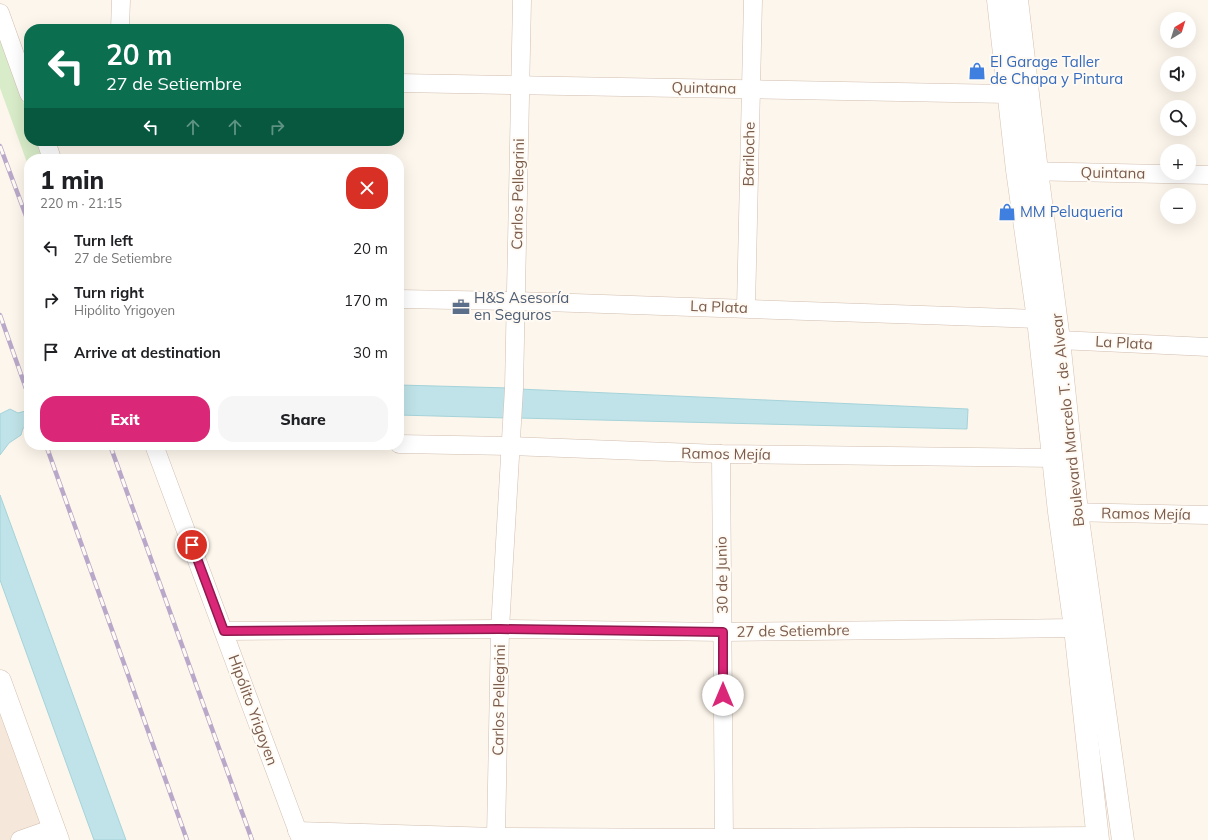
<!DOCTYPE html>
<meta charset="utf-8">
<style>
:root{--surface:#fff;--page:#f6f6f6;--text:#202124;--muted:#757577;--accent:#db2777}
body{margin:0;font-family:Mulish,sans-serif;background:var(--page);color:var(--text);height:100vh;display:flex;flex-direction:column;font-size:15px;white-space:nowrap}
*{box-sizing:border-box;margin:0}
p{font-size:13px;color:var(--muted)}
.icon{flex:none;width:22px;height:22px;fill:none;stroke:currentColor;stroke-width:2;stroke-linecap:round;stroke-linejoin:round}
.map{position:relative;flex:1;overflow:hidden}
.details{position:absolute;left:24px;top:154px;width:380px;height:296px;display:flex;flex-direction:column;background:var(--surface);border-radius:16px;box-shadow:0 4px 16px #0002}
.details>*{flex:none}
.banner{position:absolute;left:24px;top:24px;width:380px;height:122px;border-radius:16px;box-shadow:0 4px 16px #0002;background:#0b6e4f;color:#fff;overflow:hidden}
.needle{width:26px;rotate:38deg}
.buttons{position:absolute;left:1160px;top:12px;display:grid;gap:8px}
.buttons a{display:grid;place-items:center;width:36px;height:36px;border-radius:50%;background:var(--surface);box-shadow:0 4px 16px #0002;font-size:20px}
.pin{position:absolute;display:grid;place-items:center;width:34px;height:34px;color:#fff;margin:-17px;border:2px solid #fff;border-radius:50%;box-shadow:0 1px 4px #0007}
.me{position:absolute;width:44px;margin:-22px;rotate:0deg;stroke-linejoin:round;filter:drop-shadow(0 0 3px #0008)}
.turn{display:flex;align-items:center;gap:14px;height:84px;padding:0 16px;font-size:18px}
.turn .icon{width:52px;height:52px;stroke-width:2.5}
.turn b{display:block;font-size:28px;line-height:34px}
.lanes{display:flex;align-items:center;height:38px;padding:0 16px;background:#0003;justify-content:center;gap:20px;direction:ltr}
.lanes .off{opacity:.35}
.round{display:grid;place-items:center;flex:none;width:42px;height:42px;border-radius:16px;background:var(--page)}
.head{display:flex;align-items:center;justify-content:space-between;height:68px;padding:0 16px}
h1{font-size:24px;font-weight:800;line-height:30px}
.cta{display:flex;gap:8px;margin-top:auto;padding:8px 16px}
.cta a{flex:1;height:46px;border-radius:16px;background:var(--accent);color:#fff;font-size:16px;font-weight:800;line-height:46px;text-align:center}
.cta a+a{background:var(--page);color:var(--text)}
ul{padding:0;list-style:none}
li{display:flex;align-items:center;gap:12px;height:52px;padding:0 16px}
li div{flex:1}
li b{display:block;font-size:15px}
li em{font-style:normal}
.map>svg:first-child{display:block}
</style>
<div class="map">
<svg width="1208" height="840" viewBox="0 0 1208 840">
<rect width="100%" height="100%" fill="#fdf6ec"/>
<!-- residential -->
<path fill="#f5e8da" d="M0,714L46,836L47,840H0Z"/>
<!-- green -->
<path fill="#d8ecc9" d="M0,37L29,118V141H37L44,159H29V168L0,88Z"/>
<!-- water -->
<g fill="#bfe3e8" stroke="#a5d3da">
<path d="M399,385L509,388L507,418L399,415Z"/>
<path d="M519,389L968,409L967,429L518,418Z"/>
<path d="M10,409L18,413L29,410V426L23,428L21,435L9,443L0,455V414Z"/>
<path d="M0,495L126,840H94L0,580Z"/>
</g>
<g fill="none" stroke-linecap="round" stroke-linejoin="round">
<!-- minor casing -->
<g stroke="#d1beb0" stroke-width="19">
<g id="minor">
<path d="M0,13L29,94"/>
<path d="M120,29L121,0"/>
<path d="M399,83L1008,94"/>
<path d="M46,141L52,159"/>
<path d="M1024,171L1208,175"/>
<path d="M399,299L516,301L1038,319"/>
<path d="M746,308L753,0"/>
<path d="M1045,340H1059L1208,347"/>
<path d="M399,444L510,446L721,454L1054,458"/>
<path d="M154,445L301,840"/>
<path d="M721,454L724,840"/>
<path d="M1065,512L1208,515"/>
<path d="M224,631L500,629L723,632L1075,628"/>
<path d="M297,831L496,837L724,838L1098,836"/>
<path d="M496,837L500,629L514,388L522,0"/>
<path d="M20,840L54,828"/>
</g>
</g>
<!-- secondary casing -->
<g stroke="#d6c0b0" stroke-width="23">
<g id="secondary">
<path d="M998,0L1017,170L1038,319L1059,512L1075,628L1098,840"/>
<path d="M1017,0L1037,171L1059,340L1077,512L1123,840"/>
<path d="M0,681L58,840"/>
</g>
</g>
<!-- minor -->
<use href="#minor" stroke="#fff" stroke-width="18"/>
<!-- secondary -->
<use href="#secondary" stroke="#fff" stroke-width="22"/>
<!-- rail casing -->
<g stroke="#b9a8c9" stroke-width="4.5">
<g id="rail">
<path d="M0,146L29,224"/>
<path d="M0,315L29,397"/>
<path d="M46,445L187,840"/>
<path d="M110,445L252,840"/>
</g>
</g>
<!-- rail -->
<use href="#rail" stroke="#fffaf3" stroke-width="3" stroke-dasharray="9" stroke-linecap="butt"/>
</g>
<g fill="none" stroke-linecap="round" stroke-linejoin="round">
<!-- route casing -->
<g stroke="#8e194d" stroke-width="10">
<path id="route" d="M192,545L224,631L500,629L723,632V695"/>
</g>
<!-- route -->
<use href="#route" stroke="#db2777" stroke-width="7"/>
</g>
<!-- icons -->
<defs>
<g id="shop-bare" transform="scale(1.38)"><path d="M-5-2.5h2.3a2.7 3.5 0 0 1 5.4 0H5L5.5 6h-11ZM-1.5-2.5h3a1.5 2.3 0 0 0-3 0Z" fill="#3f7fe0" stroke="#fffaf3" stroke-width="2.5" paint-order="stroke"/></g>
<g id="office-bare" transform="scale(1.38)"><path d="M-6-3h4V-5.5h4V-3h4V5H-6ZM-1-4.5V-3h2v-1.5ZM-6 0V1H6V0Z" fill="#5c6f8a" stroke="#fffaf3" stroke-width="2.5" paint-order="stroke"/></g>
</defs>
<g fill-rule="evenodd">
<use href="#shop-bare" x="977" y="71"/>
<use href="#shop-bare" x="1007" y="212"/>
<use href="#office-bare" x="461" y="307"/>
</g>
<g text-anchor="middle" stroke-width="4" stroke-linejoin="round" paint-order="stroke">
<!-- shop labels -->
<g font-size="15" fill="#366cbe" stroke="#fffaf3" text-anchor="start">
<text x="990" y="67">El Garage Taller<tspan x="990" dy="17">de Chapa y Pintura</tspan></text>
<text x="1020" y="217">MM Peluqueria</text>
</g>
<!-- street labels -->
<g font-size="15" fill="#7a5c4d" stroke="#fffaf3">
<text transform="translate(704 88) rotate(1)" y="5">Quintana</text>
<text transform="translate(749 154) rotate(-89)" y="5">Bariloche</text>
<text transform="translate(1113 173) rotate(1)" y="5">Quintana</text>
<text transform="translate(518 194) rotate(-89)" y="5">Carlos Pellegrini</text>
<text transform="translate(719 307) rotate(2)" y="5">La Plata</text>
<text transform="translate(1124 343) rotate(3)" y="5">La Plata</text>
<text transform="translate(1068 420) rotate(-96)" y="5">Boulevard Marcelo T. de Alvear</text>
<text transform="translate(726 454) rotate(1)" y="5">Ramos Mejía</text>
<text transform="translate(1146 514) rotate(1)" y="5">Ramos Mejía</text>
<text transform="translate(722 575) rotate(-91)" y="5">30 de Junio</text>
<text transform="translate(793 631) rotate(-1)" y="5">27 de Setiembre</text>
<text transform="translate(499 700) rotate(-89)" y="5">Carlos Pellegrini</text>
<text transform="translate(253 710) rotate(70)" y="5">Hipólito Yrigoyen</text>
</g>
<!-- service labels -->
<g font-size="15" fill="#4e5e75" stroke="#fffaf3" text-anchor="start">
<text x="474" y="303">H&amp;S Asesoría<tspan x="474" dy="17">en Seguros</tspan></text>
</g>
</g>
</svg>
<div class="buttons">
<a><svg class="needle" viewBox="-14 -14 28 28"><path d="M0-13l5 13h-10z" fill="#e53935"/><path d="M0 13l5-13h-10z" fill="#757577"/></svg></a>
<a><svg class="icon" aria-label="sound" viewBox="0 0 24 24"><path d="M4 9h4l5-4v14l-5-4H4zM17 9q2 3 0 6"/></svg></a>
<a><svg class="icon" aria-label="search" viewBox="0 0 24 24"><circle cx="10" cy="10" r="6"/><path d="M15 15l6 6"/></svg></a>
<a>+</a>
<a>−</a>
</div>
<div class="pin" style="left:192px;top:545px;background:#d93025"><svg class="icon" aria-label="arrive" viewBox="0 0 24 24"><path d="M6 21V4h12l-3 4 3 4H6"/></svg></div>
<svg class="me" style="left:723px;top:695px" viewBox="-20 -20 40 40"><circle r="19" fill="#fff"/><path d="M0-13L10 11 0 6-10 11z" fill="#db2777"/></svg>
<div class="banner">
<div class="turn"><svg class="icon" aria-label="left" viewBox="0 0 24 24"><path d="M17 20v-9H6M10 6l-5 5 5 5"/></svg><div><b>20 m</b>27 de Setiembre</div></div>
<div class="lanes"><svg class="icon" aria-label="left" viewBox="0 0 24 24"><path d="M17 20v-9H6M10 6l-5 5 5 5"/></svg><svg class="icon off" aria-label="ahead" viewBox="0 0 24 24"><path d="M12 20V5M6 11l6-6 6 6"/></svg><svg class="icon off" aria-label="ahead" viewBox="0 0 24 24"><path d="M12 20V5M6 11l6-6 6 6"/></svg><svg class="icon off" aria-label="right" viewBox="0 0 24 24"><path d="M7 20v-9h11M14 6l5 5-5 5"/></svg></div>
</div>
<section class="details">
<div class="head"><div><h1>1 min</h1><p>220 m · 21:15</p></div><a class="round" style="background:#d93025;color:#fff"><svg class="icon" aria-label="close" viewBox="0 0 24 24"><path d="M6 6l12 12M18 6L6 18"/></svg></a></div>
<ul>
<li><svg class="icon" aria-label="left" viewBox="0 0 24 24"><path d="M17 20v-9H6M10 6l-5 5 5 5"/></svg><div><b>Turn left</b><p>27 de Setiembre</p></div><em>20 m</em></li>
<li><svg class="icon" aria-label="right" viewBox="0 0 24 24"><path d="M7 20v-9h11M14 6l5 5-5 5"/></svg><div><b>Turn right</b><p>Hipólito Yrigoyen</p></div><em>170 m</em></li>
<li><svg class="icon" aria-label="arrive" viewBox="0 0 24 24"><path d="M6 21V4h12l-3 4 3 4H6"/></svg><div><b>Arrive at destination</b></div><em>30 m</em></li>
</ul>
<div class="cta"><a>Exit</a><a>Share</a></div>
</section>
</div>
